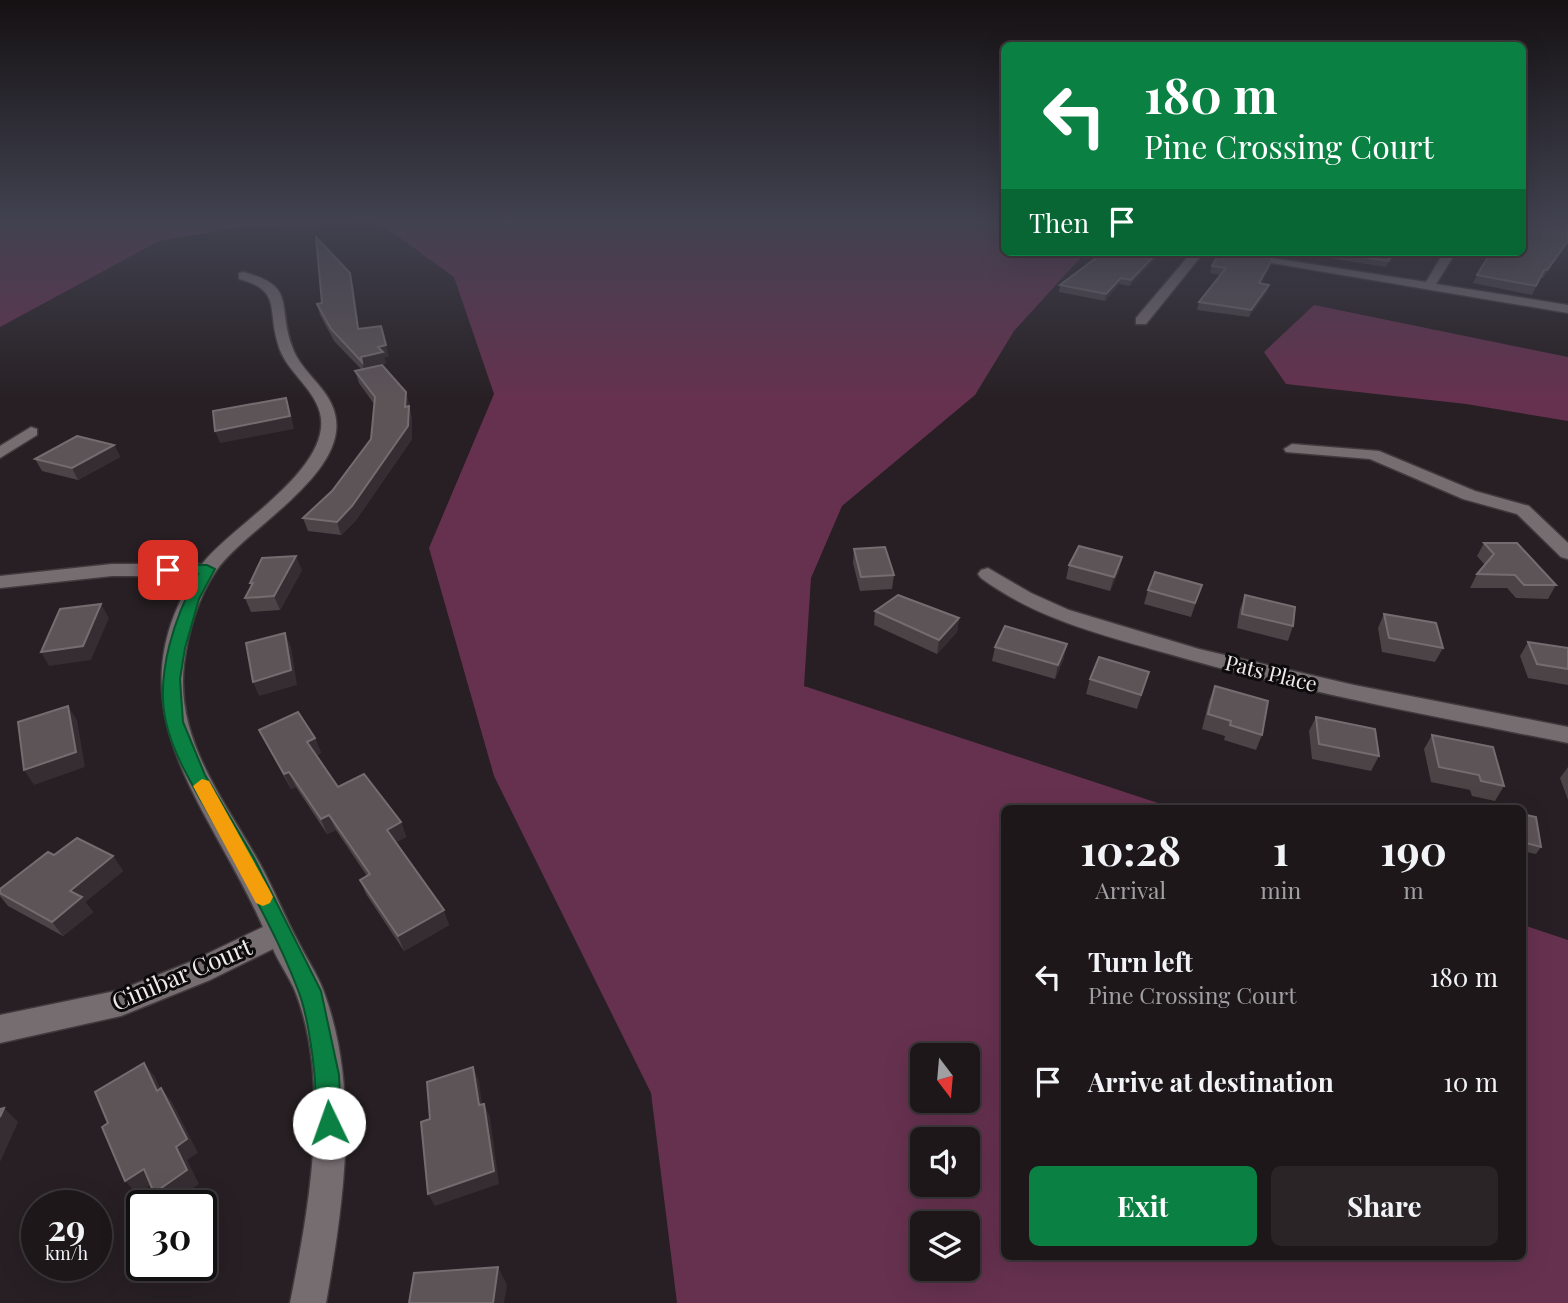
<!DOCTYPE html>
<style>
:root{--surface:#1d171a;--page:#2a2427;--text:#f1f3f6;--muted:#a09fa2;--line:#3b3639;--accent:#0b8043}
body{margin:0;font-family:"Playfair Display",serif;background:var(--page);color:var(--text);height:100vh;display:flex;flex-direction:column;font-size:26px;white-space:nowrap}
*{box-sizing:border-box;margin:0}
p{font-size:23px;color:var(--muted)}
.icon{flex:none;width:38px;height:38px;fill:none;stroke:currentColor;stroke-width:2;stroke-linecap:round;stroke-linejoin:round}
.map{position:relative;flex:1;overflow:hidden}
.panel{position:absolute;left:1001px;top:805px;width:525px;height:455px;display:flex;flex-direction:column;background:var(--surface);border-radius:10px;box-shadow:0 7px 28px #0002,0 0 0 2px var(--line)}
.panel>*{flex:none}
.banner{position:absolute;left:1001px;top:42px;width:525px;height:214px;border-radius:10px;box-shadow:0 7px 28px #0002,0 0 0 2px var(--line);background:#0b8043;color:#fff;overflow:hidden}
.needle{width:46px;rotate:164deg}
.tools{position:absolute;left:910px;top:1043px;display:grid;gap:14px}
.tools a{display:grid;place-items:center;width:70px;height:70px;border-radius:10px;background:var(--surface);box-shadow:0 7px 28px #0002,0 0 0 2px var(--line);font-size:35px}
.speed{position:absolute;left:21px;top:1190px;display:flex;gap:14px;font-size:35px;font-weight:700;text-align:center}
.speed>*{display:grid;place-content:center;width:91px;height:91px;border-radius:50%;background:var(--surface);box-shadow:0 7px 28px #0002,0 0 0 2px var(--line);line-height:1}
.speed small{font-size:18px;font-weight:400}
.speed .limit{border:4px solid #111;border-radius:10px;background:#fff;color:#111}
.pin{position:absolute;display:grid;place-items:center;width:60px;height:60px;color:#fff;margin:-30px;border-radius:14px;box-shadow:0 4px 10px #0006}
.me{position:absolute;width:77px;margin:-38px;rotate:357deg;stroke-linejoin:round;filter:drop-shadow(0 0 5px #0008)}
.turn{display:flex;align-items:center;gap:24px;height:147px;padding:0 28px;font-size:32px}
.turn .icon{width:91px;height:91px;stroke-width:2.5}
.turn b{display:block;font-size:49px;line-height:60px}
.then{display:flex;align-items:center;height:66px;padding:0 28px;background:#0003;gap:14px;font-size:26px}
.eta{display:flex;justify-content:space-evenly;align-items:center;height:119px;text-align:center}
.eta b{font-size:42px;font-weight:700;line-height:49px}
.primary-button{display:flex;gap:14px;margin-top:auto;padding:14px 28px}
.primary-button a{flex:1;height:80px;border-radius:10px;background:var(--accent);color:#fff;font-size:28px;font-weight:700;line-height:80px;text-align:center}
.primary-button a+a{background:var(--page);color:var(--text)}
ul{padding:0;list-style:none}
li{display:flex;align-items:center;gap:21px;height:105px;padding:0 28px}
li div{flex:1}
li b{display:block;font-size:26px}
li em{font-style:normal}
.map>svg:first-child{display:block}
</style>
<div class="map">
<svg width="1568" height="1303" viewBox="0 0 1568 1303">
<rect width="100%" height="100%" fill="#271f23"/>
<!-- forest -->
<g fill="#66314f" fill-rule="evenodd">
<path d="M0,218H1004V252H1086L1014,331L975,395L842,506L811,578L804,686L1173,808H1004V1256H1522L1523,925L1568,940V1303H677L651,1093L494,776L429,548L494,394L454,277L378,222L244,227L159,241L0,327ZM922,1055H968V1101H922ZM922,1139H968V1185H922ZM922,1223H968V1269H922Z"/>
<path d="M1314,305L1568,357V421L1466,404L1286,384L1264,352Z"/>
</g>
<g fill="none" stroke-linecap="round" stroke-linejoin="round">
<!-- minor casing -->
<g stroke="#403a3d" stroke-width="3">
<g id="minor">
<path d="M1192,252H1204L1146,324H1136V318Z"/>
<path d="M1207,252H1234L1426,282L1444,252H1456L1436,284L1568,305V313Z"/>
<path d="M243,272C297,286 277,304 292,346C300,372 329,387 335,414C350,473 245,529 216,571C198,598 188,632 184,664C175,740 224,799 259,862C274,889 285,918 300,945C308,961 318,975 324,992C360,1091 344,1202 326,1303H290C309,1208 332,1085 295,991C289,977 279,963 273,949L210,980L121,1016L0,1043V1015L120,990L190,962L263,927C210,806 110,711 194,576H112L0,588V576L112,564H202C231,526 334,468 320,413C313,386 285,371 278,344C267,309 282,290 239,279V273Z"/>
<path d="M31,427L37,429V435L0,458V446Z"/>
<path d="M1292,444L1379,451L1475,491L1529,506L1568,543V559L1561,557L1517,514L1463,499L1370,459L1286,452L1284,449Z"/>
<path d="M988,568L1031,593L1069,610L1199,649L1354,685L1568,727V743C1432,716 1296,691 1162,652C1099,634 1035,618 981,578L978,574L981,570Z"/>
</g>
</g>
<!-- minor -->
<use href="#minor" fill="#766d71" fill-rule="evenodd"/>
</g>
<!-- wall -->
<g fill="#4b4346">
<path d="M1568,218V243L1543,278H1540L1532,295L1473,283L1477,275Z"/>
<path d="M1162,252L1130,286L1119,284L1105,301L1059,292L1060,285Z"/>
<path d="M1245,252H1278L1276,256Z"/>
<path d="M1291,252H1398L1386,267Z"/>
<path d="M1273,258L1271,265L1261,283L1269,285L1267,292L1249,317L1197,310L1199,302L1221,275L1210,273L1212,266Z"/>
<path d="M353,284L359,328L389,356L384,357L386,363L365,369L406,392L412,419V439L356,520L341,535L308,531L303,518L332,491L371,439L374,404L359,383L355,371L362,370L334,341L320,315L317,304L322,303Z"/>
<path d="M114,445L120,457L78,480L42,471L35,459Z"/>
<path d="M1484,543L1556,585L1548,599L1516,598L1507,588H1470L1477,574L1485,565L1477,556Z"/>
<path d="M854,549L894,575L892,589L860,591L853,563Z"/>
<path d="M1122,557L1119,571L1110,591L1066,579L1069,565Z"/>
<path d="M302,570L280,610L251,612L245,598L251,586L250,583Z"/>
<path d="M1202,585L1191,617L1144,604L1148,590Z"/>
<path d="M1245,595L1293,626L1288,641L1237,628L1240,609Z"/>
<path d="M875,611L959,618L957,632L937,654L874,625Z"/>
<path d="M1384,614L1443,648L1435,662L1382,652L1378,628Z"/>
<path d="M1528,642L1568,648V685L1528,678L1520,656Z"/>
<path d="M995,647L1064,658L1055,679L992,661Z"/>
<path d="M1149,672L1137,709L1086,694L1090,679Z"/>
<path d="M1215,686L1262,735L1256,750L1224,740L1225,736L1202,729L1209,701Z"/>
<path d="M1316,717L1379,756L1371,771L1312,759L1309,731Z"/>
<path d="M259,730L315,738L321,753L317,755L338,787L401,822L406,837L396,842L449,925L404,951L366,894L360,880L367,876L336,830L327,834L296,787L291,789L266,744Z"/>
<path d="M1432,735L1504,786L1495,801L1472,796L1470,790L1431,782L1424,749Z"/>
<path d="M1568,767V800L1560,778Z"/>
<path d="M1522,814L1541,847L1536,854L1522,851Z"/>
<path d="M54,855L113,856L123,871L85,902L93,912L63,936L8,906L0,896V889Z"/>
</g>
<!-- shaded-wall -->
<g fill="#352d31">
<path d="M1568,241V243L1543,278L1547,270Z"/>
<path d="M1158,252H1162L1130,286L1131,280Z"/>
<path d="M1395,252H1398L1386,267L1388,261Z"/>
<path d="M1273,258L1271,265L1257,290L1259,283Z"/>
<path d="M350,273L353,284L361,340L358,329Z"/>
<path d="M1121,278L1119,284L1105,301L1106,294Z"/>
<path d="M1269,285L1267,292L1249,317L1251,310Z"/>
<path d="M386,345L389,356L384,357L386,363L365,368V374L361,357L378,347Z"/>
<path d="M406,392L409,405L408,419L405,407Z"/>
<path d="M286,398L290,410L294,429L220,443L215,431Z"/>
<path d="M409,406L412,419V439L356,520L341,535L337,522Z"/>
<path d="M114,445L120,457L78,480L72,468Z"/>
<path d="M296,556L302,570L280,610L274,596Z"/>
<path d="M1122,557L1119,571L1110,591L1114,577Z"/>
<path d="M101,604L109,618L91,660L49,666L41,652Z"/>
<path d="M959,618L957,632L937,654L939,640Z"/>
<path d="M285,633L291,647L297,685L259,696L253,682Z"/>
<path d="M1067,644L1064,658L1055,679L1058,665Z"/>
<path d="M68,706L77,720L85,767L34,785L24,770Z"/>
<path d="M315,738L321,753L314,756L307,742Z"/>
<path d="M289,772L296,787L291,789L284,774Z"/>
<path d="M329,815L336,830L327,834L321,819Z"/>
<path d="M401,822L406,837L393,844L387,830Z"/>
<path d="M113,856L123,871L85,902L93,912L63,936L52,922L70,891Z"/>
<path d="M444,910L449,925L404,951L398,936Z"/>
<path d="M144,1063L155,1077L168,1105L157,1091Z"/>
<path d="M473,1067L479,1081L484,1119L479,1105Z"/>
<path d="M161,1088L172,1102L198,1153L187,1160L199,1184L166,1206L154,1193Z"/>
<path d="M484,1104L490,1117L499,1184L435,1206L428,1194Z"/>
<path d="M4,1108L18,1122L0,1162V1117Z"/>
<path d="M144,1169L156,1182L137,1194L125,1181Z"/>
<path d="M498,1267L507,1285L504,1303H493Z"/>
</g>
<!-- building -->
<g fill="#5d5458" stroke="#746c6f" stroke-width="2">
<path d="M1522,218H1568V241L1547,270H1544L1536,286L1477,275L1491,252H1522Z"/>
<path d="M316,237L350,273L358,329L381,326L386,345L378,347L383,352L361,357L362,362L331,329L317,304L322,303Z"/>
<path d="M1104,252H1158L1131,280L1121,278L1106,294L1060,285Z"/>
<path d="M1220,252H1234L1273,258L1259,283L1269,285L1251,310L1199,302L1226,268L1212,266Z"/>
<path d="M1332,252H1395L1388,261Z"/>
<path d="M382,365L406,392L405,407L409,406L408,426L352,506L337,522L303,518L332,491L371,439L375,397L355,371Z"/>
<path d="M286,398L290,416L215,431L213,411Z"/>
<path d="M77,436L114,445L72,468L35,459Z"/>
<path d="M1484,543H1517L1556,585H1524L1515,575L1477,574L1494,554Z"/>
<path d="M1079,546L1122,557L1114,577L1069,565Z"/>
<path d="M885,547L894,575L861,577L854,549Z"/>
<path d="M296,556L274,596L245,598L253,583H250L262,558Z"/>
<path d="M1155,572L1202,585L1195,603L1148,590Z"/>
<path d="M898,595L959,618L939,640L875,611Z"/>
<path d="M1245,595L1295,607L1293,626L1242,614Z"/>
<path d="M101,604L83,646L41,652L60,609Z"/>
<path d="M1384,614L1436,623L1443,648L1389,638Z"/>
<path d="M1005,626L1067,644L1058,665L995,647Z"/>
<path d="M285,633L291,670L253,682L246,643Z"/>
<path d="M1528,642L1568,648V669L1537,664Z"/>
<path d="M1099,657L1149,672L1141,695L1090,679Z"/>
<path d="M1215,686L1268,701L1262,735L1230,725L1231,721L1208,714Z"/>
<path d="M68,706L76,752L24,770L18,722Z"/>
<path d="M298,712L315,738L307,742L338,787L364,774L401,822L387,830L444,910L398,936L360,880L370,874L329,815L321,819L289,772L284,774L259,730Z"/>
<path d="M1316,717L1375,729L1379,756L1319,744Z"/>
<path d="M1432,735L1493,747L1504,786L1481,781L1479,775L1439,767Z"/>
<path d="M1522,814L1536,817L1541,847L1522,842Z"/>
<path d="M77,838L113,856L70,891L82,897L52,922L0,893V889L48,852L54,855Z"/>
<path d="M144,1063L157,1091L161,1088L187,1139L176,1147L187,1170L154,1193L144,1169L125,1181L102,1127L108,1123L95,1092Z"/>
<path d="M473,1067L479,1105L484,1104L494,1171L428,1194L421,1122L430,1119L427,1082Z"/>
<path d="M4,1108L0,1117V1109Z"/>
<path d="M498,1267L493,1303H409L414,1273Z"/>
</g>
<!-- sky -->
<linearGradient id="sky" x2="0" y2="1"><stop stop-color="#151113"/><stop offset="0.55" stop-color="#414250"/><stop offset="1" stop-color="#414250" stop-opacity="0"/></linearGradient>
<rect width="1568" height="400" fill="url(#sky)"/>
<!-- route -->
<path fill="#0b8043" stroke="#07532c" stroke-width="2" d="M168,565H207L215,569L199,599L185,648L180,679L183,722L205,775L254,858L321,991L339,1075L341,1123L338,1131L329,1135L320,1131C313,1115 316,1096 315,1079C313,1055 307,1012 298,990C277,934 243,876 214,823C197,792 174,758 166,722C155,674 175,616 198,574L163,573L161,570Z"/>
<!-- slow -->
<path fill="#f59e0b" d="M202,779L209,781L270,891L273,897L270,903L263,906L256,903L193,786Z"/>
<g text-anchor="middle" stroke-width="6" stroke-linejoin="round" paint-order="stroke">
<!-- street labels -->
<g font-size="21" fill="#eee9eb" stroke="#0d0a0c">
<text transform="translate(1271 674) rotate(14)" y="7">Pats Place</text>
</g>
<!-- near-street labels -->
<g font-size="24" fill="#eee9eb" stroke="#0d0a0c">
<text transform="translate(182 975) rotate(-23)" y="8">Cinibar Court</text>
</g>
</g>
</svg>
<div class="tools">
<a><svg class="needle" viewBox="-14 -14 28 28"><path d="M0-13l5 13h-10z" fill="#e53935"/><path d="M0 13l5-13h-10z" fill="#a09fa2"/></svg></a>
<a><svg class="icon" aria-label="sound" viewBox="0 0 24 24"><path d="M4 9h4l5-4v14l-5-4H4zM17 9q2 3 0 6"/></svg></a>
<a><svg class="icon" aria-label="layers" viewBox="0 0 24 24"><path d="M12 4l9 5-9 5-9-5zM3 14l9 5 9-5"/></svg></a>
</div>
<div class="speed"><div>29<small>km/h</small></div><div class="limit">30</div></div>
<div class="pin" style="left:168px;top:570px;background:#d93025"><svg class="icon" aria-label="arrive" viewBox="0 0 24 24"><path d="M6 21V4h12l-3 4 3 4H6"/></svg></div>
<svg class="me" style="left:329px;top:1123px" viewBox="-20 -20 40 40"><circle r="19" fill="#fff"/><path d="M0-13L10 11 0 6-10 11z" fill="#0b8043"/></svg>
<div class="banner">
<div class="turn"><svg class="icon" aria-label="left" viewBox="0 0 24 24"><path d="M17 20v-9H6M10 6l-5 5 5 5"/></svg><div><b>180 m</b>Pine Crossing Court</div></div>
<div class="then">Then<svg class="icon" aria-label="arrive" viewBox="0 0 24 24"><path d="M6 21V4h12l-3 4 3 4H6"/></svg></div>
</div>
<section class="panel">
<div class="eta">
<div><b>10:28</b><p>Arrival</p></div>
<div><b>1</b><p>min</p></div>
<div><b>190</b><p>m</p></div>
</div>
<ul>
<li><svg class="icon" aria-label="left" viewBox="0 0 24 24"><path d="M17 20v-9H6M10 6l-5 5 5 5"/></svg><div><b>Turn left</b><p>Pine Crossing Court</p></div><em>180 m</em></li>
<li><svg class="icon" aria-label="arrive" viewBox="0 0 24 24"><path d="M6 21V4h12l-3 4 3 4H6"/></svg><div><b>Arrive at destination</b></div><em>10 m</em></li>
</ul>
<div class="primary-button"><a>Exit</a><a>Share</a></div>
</section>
</div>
